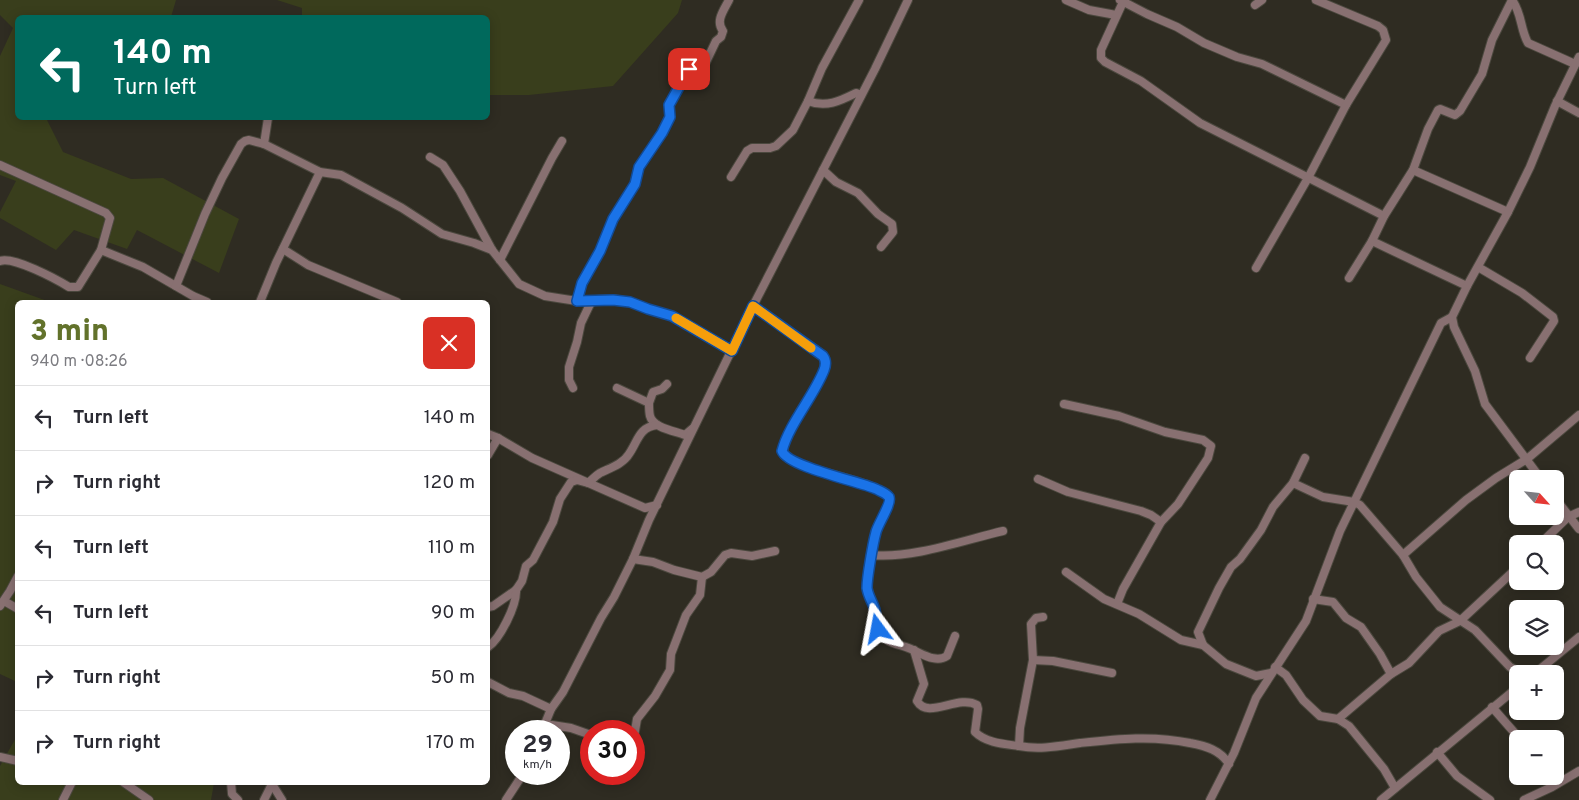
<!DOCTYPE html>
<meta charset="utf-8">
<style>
:root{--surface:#fff;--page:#f7f7f7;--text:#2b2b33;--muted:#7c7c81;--line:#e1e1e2;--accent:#62722b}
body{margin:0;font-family:Overpass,sans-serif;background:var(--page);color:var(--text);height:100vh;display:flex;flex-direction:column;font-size:19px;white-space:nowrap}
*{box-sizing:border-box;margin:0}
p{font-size:16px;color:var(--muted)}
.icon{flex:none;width:28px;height:28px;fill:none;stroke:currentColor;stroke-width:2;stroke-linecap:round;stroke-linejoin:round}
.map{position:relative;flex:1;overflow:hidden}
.drawer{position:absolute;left:15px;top:300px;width:475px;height:485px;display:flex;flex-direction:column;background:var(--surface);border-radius:8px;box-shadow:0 2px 12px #0003}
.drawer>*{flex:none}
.guide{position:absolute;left:15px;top:15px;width:475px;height:105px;border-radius:8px;box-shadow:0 2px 12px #0003;background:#00695c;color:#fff;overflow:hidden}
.needle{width:32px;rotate:117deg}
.buttons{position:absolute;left:1509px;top:470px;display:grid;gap:10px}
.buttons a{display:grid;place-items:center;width:55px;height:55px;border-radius:8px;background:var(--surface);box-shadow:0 2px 12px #0003;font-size:25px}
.speed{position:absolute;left:505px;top:720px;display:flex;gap:10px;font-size:25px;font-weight:700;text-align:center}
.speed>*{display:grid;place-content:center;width:65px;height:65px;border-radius:50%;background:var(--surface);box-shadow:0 2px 12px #0003;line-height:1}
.speed small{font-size:12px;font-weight:400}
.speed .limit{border:8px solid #d22;background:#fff;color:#111}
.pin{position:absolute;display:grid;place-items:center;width:42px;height:42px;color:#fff;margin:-21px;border-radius:10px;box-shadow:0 2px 8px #0006}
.me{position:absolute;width:55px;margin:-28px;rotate:347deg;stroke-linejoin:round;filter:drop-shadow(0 0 4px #0008)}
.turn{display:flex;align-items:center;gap:18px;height:105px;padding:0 15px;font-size:22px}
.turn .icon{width:65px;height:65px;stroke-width:2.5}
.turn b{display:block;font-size:35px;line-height:42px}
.round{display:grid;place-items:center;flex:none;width:52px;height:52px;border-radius:8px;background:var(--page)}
.headline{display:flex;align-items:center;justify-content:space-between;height:85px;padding:0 15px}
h1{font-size:30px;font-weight:800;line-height:38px;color:var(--accent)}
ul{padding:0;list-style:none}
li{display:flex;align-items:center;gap:15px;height:65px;padding:0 15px;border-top:1px solid var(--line)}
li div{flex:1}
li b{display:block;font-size:19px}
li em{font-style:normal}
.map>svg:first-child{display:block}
</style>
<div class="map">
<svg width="1579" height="800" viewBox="0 0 1579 800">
<rect width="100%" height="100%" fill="#2f2c22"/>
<!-- green -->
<g fill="#393e1c">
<path d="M0,0H176L171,17L18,18V118H46L63,152L131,179L163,178L239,219L219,273L137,230L127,249L74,230L56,250L0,218V212L16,181L0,175V56L13,28L0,15Z"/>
<path d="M277,0H682L678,13L613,86L529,95H488V18L302,17V8Z"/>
<path d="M0,284L50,302H18L17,682L0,674Z"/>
<path d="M17,736L18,782L214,783L211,800H0V766Z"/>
</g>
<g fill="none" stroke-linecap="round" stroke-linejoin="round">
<!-- minor casing -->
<g stroke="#4b483e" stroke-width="10">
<g id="minor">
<path d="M1066,0L1089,10L1116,15"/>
<path d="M1120,0L1147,14L1177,27L1204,43L1237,57L1262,64L1346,105"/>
<path d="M1512,0C1522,13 1520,29 1528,43L1575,64"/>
<path d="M1123,2L1101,50V58L1105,62L1141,81L1200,123L1384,216"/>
<path d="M1255,5L1262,0"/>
<path d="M808,101C826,108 840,101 856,93L861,95"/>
<path d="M1557,101L1579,113"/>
<path d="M264,144L268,118"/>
<path d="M430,157L443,165L460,191L492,250L519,284L545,296L564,299L577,301L613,299L630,302L648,309L672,316L732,351"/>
<path d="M0,165L106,213L110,218L101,250L78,287H69C56,279 13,256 0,261"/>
<path d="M823,170L836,182L858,193L878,214L892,224L893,232L881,247"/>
<path d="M1413,170L1508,212"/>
<path d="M731,177L747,151L752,148H770L776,146L793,130L808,101L822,68L859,0"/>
<path d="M1372,241L1467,286"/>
<path d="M283,249L308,265L397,302"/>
<path d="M101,250L143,267L193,296L207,302"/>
<path d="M500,260L552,158L562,141"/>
<path d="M1478,267L1522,293L1553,317L1554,321L1530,358"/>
<path d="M1256,268L1308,178L1346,105L1386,40L1383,30L1378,26L1316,0"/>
<path d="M1349,278L1372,241L1384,216L1413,170L1428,129L1438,110L1440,109L1455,115L1460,111L1482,74L1492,40L1512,0"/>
<path d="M176,286L205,214L222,178L241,144L245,141L249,140L264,144L320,172L341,175L402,208L442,234L474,243L492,250"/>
<path d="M577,301L582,283L600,251L613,219L635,184L639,167L662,133L670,117L669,105L689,69L706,62L716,41L721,37L723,31C715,21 724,10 729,0"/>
<path d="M260,302L276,263L320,172"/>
<path d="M753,306L823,355C826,360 826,365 824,370C818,387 778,440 784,455C803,472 880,482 889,497C892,503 878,523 876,531C872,544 867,574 867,587C867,595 873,602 875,609C878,620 876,632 887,640C895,645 907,646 915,651C924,655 937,663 947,656L955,636"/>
<path d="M573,388L569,380V367L577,342L581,323L592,300"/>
<path d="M617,388L649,403C649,407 649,412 650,416C653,428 675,431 685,435L692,429"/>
<path d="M649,403L653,392L662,389L667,384"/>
<path d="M1064,404L1119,416L1165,432L1203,440L1211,446L1208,458L1178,504L1161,522L1123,589L1117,604"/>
<path d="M488,434L498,438L532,458L645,508L657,505"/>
<path d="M488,455L498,438"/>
<path d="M1038,479L1068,492L1141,511L1151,515L1161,522"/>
<path d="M1541,479L1485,404L1475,371L1454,327L1452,317L1467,286L1508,212L1530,167L1555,106L1579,57"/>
<path d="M1293,483L1323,497L1354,502L1360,505L1403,555L1416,577L1440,607L1475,630L1510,667L1523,674"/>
<path d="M1555,498L1579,529"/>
<path d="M1540,544L1568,517L1579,512"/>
<path d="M872,555C912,559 964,540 1003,531"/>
<path d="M1403,555L1466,500L1496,478L1527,459L1579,415"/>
<path d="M633,559L653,562L674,570L702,577L711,572L725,555L731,553L752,556L775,551"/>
<path d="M1066,572L1104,599L1139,614L1181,640L1203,645"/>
<path d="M1313,599L1333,602L1346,618L1361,627L1380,654L1391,674"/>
<path d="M4,601L18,609"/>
<path d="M0,606L10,591L18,576"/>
<path d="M488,607L493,606L516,590L522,581L526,566L533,560L553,522L560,499L571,482L577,480L588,483C592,480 595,476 600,473C610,468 623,464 629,454C638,441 639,427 657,425"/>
<path d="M1043,617L1036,618L1031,624L1033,660L1020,728L1019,746C1040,750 1059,746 1080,743C1117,739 1153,735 1190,743C1206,746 1220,750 1229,764"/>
<path d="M488,647C500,639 517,605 516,590"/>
<path d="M914,650L924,684L917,701C928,720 958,694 977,705L978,709L975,732C986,743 1004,744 1019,746"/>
<path d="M1033,660L1053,661L1112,673"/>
<path d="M1275,667L1286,675L1303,700L1320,716L1338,719L1349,726L1384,769L1395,788"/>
<path d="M1271,673L1256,676L1226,664L1203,645L1198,632L1219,588L1231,567L1240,559L1261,530L1273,507L1293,483L1305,458"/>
<path d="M1534,674L1579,637"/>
<path d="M488,682L509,693L523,696L551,709"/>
<path d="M1492,707L1520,739"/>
<path d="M1338,719L1391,674L1409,663L1439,631L1460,621L1518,567"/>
<path d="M542,730L549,725H552L571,728L591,735"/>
<path d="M542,731L551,709L563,692L601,618L614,597L633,559L649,520L753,306L875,69L908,0"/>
<path d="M634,737L637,719L655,696L670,670L671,654L686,615L700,595L702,577"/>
<path d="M1437,752L1457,776L1490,800"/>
<path d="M0,757L18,761"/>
<path d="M123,782L149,800"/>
<path d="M231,782L232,794L238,800"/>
<path d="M272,784L282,800"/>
<path d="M63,800L72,782"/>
<path d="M264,800L273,782"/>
<path d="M506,800L523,774"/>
<path d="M1210,800L1234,753L1256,698L1306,621L1340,531L1441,323L1452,317"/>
<path d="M1381,800L1518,687"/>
<path d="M1524,800L1552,787L1579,771"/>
</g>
</g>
<!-- minor -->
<use href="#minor" stroke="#887071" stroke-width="8"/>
</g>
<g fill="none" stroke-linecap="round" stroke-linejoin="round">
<!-- route casing -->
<g stroke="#114b97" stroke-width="12">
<path id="route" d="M689,69L669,105L670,117L662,133L639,167L635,184L613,219L600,251L582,283L577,301L613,300L630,302L648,309L672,316L732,351L753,306L823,356C826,360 826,365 824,370C814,396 789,424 782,451C788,467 858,481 876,489C880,491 886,493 889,497C892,503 878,524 876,532C873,543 867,577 867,588C868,596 873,603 875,610C876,616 877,622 878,629"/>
</g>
<!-- route -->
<use href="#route" stroke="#1a73e8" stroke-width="9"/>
<!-- slow -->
<path stroke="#f59e0b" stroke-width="9" d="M676,318L732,351L753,306L811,348"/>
</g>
</svg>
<div class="buttons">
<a><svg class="needle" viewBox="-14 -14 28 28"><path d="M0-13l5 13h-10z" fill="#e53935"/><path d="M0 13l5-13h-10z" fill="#7c7c81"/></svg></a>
<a><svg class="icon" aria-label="search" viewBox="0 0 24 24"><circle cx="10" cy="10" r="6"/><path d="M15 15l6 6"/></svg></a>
<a><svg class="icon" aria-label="layers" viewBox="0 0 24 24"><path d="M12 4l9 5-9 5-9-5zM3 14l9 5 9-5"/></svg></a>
<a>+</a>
<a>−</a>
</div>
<div class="speed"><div>29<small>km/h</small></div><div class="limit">30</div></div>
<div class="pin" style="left:689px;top:69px;background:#d93025"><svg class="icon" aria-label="arrive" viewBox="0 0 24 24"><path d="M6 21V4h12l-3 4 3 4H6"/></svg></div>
<svg class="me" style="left:878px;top:629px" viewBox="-20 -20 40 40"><path d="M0-17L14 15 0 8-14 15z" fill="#1a73e8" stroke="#fff" stroke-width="4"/></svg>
<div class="guide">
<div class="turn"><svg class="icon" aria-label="left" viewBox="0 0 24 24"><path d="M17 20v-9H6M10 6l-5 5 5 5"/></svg><div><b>140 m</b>Turn left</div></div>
</div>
<section class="drawer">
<div class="headline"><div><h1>3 min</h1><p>940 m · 08:26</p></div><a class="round" style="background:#d93025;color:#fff"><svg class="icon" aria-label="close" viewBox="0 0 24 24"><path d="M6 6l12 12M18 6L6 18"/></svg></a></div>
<ul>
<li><svg class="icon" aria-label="left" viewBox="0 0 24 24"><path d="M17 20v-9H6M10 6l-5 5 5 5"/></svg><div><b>Turn left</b></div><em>140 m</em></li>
<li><svg class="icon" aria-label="right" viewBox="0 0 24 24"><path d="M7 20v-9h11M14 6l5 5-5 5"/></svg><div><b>Turn right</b></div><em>120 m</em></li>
<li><svg class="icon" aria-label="left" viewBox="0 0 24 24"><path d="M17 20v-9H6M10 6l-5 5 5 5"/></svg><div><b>Turn left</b></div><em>110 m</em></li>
<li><svg class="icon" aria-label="left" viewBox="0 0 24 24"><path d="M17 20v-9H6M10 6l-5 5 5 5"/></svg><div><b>Turn left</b></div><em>90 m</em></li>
<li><svg class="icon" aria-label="right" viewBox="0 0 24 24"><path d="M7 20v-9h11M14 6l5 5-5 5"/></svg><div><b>Turn right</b></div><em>50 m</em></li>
<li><svg class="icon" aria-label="right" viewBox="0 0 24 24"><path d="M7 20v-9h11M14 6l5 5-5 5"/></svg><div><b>Turn right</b></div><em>170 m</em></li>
</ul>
</section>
</div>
